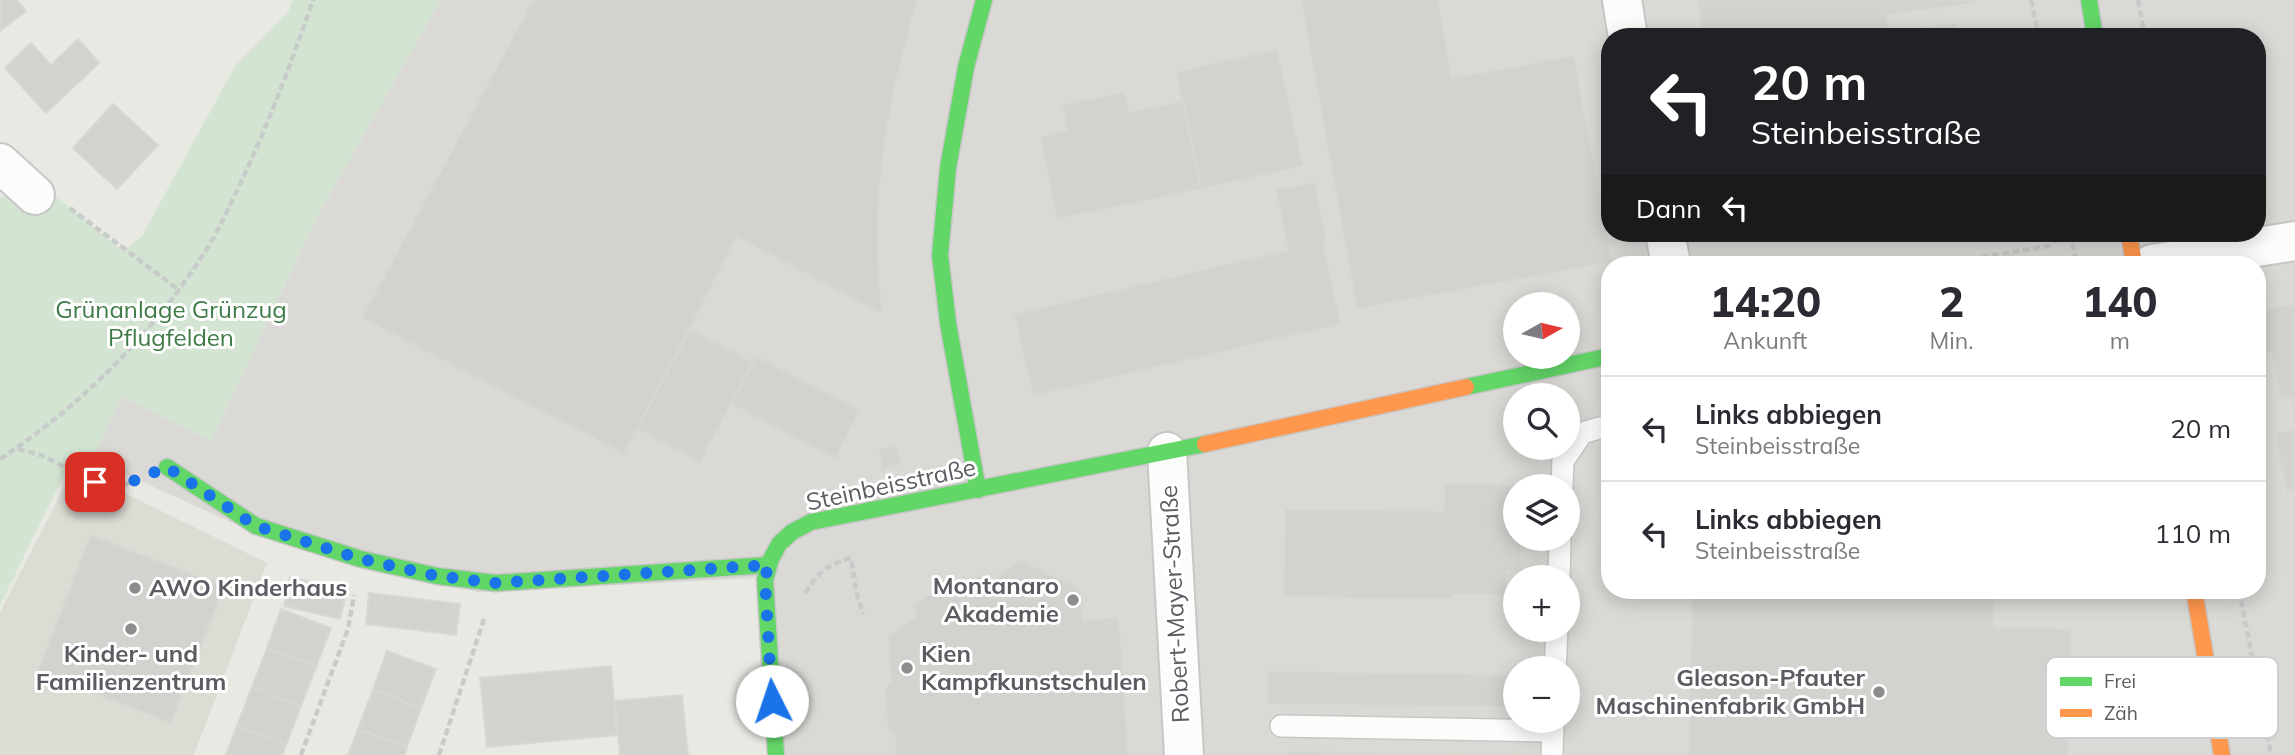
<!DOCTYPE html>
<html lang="de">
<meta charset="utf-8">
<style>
:root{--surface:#fff;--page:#f7f7f7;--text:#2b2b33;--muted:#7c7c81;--line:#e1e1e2}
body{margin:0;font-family:Mulish,sans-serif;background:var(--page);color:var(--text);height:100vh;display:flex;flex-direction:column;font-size:26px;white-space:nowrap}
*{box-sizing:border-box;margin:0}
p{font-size:23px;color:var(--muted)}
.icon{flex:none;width:38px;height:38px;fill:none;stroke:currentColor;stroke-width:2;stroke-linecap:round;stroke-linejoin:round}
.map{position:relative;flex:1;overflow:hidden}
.panel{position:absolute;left:1601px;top:256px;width:665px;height:343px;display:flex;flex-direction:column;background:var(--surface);border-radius:28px;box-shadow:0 4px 18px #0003}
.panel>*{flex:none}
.guide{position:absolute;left:1601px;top:28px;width:665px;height:214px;border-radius:28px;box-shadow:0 4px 18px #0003;background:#202124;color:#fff;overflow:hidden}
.needle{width:46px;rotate:82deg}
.tools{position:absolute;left:1503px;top:292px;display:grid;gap:14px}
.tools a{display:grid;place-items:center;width:77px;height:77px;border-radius:50%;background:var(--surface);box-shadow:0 4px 18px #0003;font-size:35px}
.pin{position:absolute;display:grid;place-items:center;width:60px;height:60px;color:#fff;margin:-30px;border-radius:14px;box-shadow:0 4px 10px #0006}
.me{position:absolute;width:77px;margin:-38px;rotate:356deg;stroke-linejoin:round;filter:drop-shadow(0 0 5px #0008)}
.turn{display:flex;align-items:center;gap:24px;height:147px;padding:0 35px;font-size:32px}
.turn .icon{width:91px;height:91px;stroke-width:2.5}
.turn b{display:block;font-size:49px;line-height:60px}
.then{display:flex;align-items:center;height:66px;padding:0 35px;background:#0003;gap:14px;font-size:26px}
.eta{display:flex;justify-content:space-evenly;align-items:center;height:119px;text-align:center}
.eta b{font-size:42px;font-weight:800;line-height:49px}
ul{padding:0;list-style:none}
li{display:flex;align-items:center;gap:21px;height:105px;padding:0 35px;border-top:2px solid var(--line)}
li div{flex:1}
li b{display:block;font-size:26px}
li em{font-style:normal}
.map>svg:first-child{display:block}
</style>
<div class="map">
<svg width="2295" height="755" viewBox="0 0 2295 755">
<rect width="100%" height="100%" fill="#e9e9e4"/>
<!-- industrial -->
<path fill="#dad9d5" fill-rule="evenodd" d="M441,0H2295V755H769L758,578L477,592L268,539L92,459L122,397L211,441L319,213ZM1610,37H2258V233H1610ZM1610,264H2258V590H1610ZM1516,304H1568V357H1516ZM1516,396H1568V448H1516ZM1516,486H1568V539H1516ZM1516,578H1568V630H1516ZM1516,668H1568V721H1516Z"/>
<!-- education -->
<path fill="#dcdbd4" d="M74,468L267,563L194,755H0V612Z"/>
<!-- green -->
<path fill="#d3e4d2" d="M293,0H441L319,213L211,441L122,397L92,459L76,451L0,605V197L9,195L40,214L56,196L123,252L142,236L235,66L288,12Z"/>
<!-- building -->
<g fill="#d2d2cf" stroke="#d8d7d4" stroke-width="2">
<path d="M0,0H17L26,11L0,31Z"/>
<path d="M533,0H917L895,85L884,146L878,206V261L882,314L737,237L624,454L362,318Z"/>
<path d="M1301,0H1438L1452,78L1574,56L1612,262L1357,309Z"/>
<path d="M1697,0H1975V3L1887,15L1890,34L1874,37H1789L1788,33L1762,37H1703Z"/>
<path d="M1956,23L1959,37H1874L1890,34Z"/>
<path d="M78,39L99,63L46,113L5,68L31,43L51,65Z"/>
<path d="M1277,49L1303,166L1201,189L1176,72Z"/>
<path d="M1125,92L1129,112L1183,101L1201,189L1057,219L1040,137L1067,131L1062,105Z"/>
<path d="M113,104L158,145L117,189L73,148Z"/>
<path d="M1315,182L1327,243H1323L1341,324L1033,396L1014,314L1288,250L1276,190Z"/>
<path d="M2295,304V416L2292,398L2281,400L2272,352L2264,354L2258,313V310Z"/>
<path d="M690,329L753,362L700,462L637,429Z"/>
<path d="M756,356L860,410L835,459L731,404Z"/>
<path d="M2295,429V490L2286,492L2276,433Z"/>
<path d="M897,446L901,465L882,469L879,449Z"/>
<path d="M1445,484L1522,485L1516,486V539H1521V571H1506V595L1453,594L1454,599L1284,597L1285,509L1444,511Z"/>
<path d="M91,535L224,587L171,723L38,671Z"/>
<path d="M1021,560L1080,589L1082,621L1119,617L1128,755H896L895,733L888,730L885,689L891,683L888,636L916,617L914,604L948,583L958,589L980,574L989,581Z"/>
<path d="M290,577L347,590L340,619L284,606Z"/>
<path d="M1692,590H1995L1994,627L2071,629L2068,755H1688Z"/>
<path d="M369,593L460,604L456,635L366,624Z"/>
<path d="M281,609L331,628L316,667L267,648Z"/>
<path d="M267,648L316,667L301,706L252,687Z"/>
<path d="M387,651L436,669L421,708L373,690Z"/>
<path d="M611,666L617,735L487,747L480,678Z"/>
<path d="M1267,671L1515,675L1514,707L1267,704Z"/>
<path d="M252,687L301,706L286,745L237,726Z"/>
<path d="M373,690L421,708L407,747L358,729Z"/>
<path d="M682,695L688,755H620L615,701Z"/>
<path d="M237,726L286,745L282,755H226Z"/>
<path d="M358,729L407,747L404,755H348Z"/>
<path d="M1287,751L1524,755H1287Z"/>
</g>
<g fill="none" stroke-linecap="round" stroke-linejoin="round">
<!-- lane casing -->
<g stroke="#c6c7c6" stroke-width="24">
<g id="lane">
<path d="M1562,486L1563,461L1582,433L1610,425"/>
<path d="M1559,578L1560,539"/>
<path d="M1555,668L1557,630"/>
<path d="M1281,726L1553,731"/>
<path d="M1552,755L1553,721"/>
</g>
</g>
<!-- street casing -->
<g stroke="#c6c7c6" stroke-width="42">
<g id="street">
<path d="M1622,0L1628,37"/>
<path d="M0,163L35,195"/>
<path d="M1665,233L1671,264"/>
<path d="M2152,264L2295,241"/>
<path d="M1167,452L1184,755"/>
</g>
</g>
<!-- fast casing -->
<g stroke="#c7c7c7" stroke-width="19">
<g id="fast">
<path d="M2089,0L2095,37"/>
<path d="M1466,387L1610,356"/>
<path d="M167,467L256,526L361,559L437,576L496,583L768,565"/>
<path d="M978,490L948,323L940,255L948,168L966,67L984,0"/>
<path d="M776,755L765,580L771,559L779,544L792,532L811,522L1205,444"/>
</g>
</g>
<!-- slow casing -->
<g stroke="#c7c7c7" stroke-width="19">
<g id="slow">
<path d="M2129,233L2134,264"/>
<path d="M1205,444L1466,387"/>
<path d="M2194,590L2222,755"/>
</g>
</g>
<!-- path -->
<g stroke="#c7cbc9" stroke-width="4.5" stroke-dasharray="7 3.5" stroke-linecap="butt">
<path d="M2031,0L2039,37"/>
<path d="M2138,0L2145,37"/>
<path d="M70,208L179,290"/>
<path d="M2071,233L2076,264"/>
<path d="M1940,264L2048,246L2066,233"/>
<path d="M18,449L43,456L111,490L134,481"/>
<path d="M0,459C83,405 157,329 210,244C219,229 226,213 234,197C265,133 290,67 313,0"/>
<path d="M2239,590L2271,755"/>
<path d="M805,593C819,572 826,565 851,558L856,591L863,614"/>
<path d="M301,755L348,629L354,595"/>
<path d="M439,755L484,619"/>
</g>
<!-- lane -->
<use href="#lane" stroke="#fcfcfb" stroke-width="21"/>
<!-- street -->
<use href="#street" stroke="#fcfcfb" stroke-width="38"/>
<!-- fast -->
<use href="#fast" stroke="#63d668" stroke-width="16"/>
<!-- slow -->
<use href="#slow" stroke="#ff974d" stroke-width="16"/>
</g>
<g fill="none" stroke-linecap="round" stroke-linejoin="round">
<!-- route -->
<path stroke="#1a73e8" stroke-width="12" stroke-dasharray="0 21.6" d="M95,482L111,490L167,467L256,526L361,559L437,576L496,583L768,565L765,580L772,701"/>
</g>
<!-- markers -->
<g fill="#8c8d8f" stroke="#fff" stroke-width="2.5">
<circle cx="135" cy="588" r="7"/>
<circle cx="1073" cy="600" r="7"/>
<circle cx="131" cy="629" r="7"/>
<circle cx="907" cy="668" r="7"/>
<circle cx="1879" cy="692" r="7"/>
</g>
<g text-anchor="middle" stroke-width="6" stroke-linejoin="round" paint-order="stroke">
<!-- park labels -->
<g font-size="24" fill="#3e7b47" stroke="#fff">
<text x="171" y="318">Grünanlage Grünzug<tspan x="171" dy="28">Pflugfelden</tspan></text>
</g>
<!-- street labels -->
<g font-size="24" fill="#5a5c61" stroke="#fff">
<text transform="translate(891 485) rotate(-12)" y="8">Steinbeisstraße</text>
<text transform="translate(1175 604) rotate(-93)" y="8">Robert-Mayer-Straße</text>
</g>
<!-- poi labels -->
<g font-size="24" font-weight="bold" fill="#5a5c61" stroke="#fff" text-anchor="end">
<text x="1059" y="594">Montanaro<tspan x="1059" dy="28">Akademie</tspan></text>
<text x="149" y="596" text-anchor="start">AWO Kinderhaus</text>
<text x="131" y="662" text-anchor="middle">Kinder- und<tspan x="131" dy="28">Familienzentrum</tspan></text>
<text x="921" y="662" text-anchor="start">Kien<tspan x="921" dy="28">Kampfkunstschulen</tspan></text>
<text x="1865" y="686">Gleason-Pfauter<tspan x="1865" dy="28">Maschinenfabrik GmbH</tspan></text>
</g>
</g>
<!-- legend -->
<rect x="2046" y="657" width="232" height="81" rx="10" fill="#fff" stroke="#ceced0" stroke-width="2"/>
<rect x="2060" y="677" width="32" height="9" fill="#63d668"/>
<rect x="2060" y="709" width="32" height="8" fill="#ff974d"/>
<g font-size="19" fill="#5a5c61">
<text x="2104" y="688">Frei</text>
<text x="2104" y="720">Zäh</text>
</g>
</svg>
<div class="tools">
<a><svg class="needle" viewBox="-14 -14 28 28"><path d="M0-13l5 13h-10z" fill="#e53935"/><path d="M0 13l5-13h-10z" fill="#7c7c81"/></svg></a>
<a><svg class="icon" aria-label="search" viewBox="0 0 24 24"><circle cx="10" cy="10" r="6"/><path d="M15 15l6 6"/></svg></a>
<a><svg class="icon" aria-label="layers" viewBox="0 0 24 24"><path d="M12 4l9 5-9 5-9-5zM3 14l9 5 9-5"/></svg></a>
<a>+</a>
<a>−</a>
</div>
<div class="pin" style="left:95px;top:482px;background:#d93025"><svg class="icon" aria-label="arrive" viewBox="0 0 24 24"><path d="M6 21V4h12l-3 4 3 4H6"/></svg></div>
<svg class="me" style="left:772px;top:701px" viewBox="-20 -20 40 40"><circle r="19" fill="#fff"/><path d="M0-13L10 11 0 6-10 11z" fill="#1a73e8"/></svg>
<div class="guide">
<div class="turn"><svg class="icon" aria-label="left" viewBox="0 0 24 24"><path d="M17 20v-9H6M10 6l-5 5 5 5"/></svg><div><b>20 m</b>Steinbeisstraße</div></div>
<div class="then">Dann<svg class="icon" aria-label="left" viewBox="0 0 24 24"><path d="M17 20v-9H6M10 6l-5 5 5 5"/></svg></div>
</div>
<section class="panel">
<div class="eta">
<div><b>14:20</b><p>Ankunft</p></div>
<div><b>2</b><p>Min.</p></div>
<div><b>140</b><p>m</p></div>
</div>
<ul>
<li><svg class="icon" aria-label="left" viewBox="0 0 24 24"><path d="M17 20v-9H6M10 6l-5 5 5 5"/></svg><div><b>Links abbiegen</b><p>Steinbeisstraße</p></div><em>20 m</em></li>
<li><svg class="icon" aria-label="left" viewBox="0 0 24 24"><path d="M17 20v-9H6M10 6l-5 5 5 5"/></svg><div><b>Links abbiegen</b><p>Steinbeisstraße</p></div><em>110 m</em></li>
</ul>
</section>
</div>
